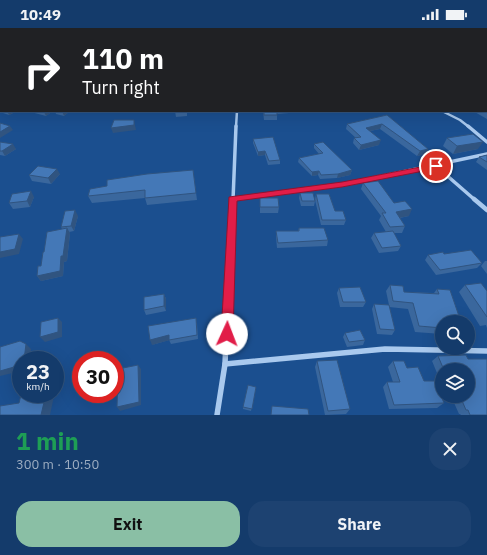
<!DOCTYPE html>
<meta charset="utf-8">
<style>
:root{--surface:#143b6b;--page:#1d4271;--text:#f1f3f6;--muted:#9dadc1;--line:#33557e;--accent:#8abfa5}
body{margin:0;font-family:"IBM Plex Sans",sans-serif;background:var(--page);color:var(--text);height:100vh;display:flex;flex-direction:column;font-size:15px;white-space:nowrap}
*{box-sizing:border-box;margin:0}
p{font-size:13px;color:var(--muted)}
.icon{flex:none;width:22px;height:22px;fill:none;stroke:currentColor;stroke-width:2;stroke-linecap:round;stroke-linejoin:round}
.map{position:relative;height:387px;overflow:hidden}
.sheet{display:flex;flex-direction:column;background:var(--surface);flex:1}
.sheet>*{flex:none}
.hud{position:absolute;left:0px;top:0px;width:487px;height:84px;box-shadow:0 4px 16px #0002,0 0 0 1px var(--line);background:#202124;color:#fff;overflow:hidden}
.controls{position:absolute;left:435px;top:287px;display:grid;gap:8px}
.controls a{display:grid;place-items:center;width:40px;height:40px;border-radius:50%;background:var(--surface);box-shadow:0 4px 16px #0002,0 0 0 1px var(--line);font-size:20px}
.speed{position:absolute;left:12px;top:323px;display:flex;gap:8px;font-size:20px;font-weight:700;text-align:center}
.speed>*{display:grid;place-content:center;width:52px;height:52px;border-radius:50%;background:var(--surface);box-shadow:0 4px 16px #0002,0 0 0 1px var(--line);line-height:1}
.speed small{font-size:10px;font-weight:400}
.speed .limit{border:6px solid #d22;background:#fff;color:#111}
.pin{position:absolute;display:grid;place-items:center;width:34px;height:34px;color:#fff;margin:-17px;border:2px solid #fff;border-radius:50%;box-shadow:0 1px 4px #0007}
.me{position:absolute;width:44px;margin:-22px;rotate:2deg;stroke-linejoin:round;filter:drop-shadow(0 0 3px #0008)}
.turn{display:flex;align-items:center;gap:14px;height:84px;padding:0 16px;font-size:18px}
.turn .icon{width:52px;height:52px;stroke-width:2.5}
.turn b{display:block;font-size:28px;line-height:34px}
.round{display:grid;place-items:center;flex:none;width:42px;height:42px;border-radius:16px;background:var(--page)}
.overview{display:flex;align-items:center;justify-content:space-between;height:68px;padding:0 16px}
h1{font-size:24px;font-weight:800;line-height:30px;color:#1e9e55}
.button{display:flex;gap:8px;margin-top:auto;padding:8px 16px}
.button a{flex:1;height:46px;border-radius:16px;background:var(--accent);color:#111;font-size:16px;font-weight:800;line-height:46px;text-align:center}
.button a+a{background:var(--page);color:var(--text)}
.status{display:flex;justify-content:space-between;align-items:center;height:28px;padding:0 20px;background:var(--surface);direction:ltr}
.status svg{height:11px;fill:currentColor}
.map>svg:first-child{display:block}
</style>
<div class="status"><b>10:49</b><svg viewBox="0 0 49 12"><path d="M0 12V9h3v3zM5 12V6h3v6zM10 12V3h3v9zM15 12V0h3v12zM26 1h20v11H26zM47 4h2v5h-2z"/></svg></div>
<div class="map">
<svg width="487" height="387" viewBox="0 0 487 387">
<rect width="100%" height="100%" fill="#1b4f8f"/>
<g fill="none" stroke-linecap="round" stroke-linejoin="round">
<!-- minor-far4 -->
<path stroke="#a9c9ee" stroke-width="2" d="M375,0L377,1"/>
<!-- minor-far3 -->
<g stroke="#a9c9ee" stroke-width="2.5">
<path d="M442,83L460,92L469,99"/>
<path d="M236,99L237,83"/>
</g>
<!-- minor-far2 -->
<g stroke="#a9c9ee" stroke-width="3.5">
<path d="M468,98L487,114"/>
<path d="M436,138L475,172"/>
<path d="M233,171L341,157L487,126"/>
<path d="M233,172L236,98"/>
</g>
<!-- minor-far1 -->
<g stroke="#a9c9ee" stroke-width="4.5">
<path d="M474,171L487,182"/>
<path d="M228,266L233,171"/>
</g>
<!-- minor -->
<g stroke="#a9c9ee" stroke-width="5.5">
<path d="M225,336L385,321L487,323"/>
<path d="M217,387L225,336L228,265"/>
</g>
</g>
<!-- wall -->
<g fill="#3a679d">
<path d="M0,0H63L62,1H1V12H0Z"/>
<path d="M378,0H428L435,1V0H487V28H486V1H379Z"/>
<path d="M0,48H1V83H17L9,87L0,84Z"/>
<path d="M487,61V91L473,83H486Z"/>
<path d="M27,83H53L46,88Z"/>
<path d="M55,83H70L64,88L56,86Z"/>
<rect x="156" y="83" width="11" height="1"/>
<path d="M175,83H187V88L176,89Z"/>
<path d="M263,83H289V85L277,86V92H264Z"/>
<path d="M387,87L428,121L426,126L417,128L380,101L370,103L379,117L359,122L353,115L354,110H356L346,101L347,96Z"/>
<path d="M447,110L478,121L453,126L443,118Z"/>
<path d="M253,111L280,132V136L268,137L265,127L258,128L253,115Z"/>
<path d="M0,114L16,121L5,128L0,127Z"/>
<path d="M314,116L352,142L350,147L337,150L320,151L318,147L312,148L298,134L299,130L319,126L314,120Z"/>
<path d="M487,127V142L476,134L479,129Z"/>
<path d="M193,142L197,172L147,177L145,170L92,175L88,168L107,158Z"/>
<path d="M60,146L51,156L32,153L29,147Z"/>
<path d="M363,155L394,175L409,188L400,190L405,198L402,205H394L401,218L398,223L379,225L371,210L374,205L386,204L379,192L381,188L361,161Z"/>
<path d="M300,165L315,173L314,178H301L299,170Z"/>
<path d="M316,166L335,183L346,192L344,197H321L315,172Z"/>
<path d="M34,169L30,179L13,181L9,175Z"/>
<path d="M260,170L279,179L278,185H260Z"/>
<path d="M78,188L74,203L69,204L70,205L67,233L64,234L63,248L41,253L37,248L41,238L44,224L62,201L61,199Z"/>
<path d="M299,200L328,212L327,218L277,220L276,209V203H298Z"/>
<path d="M444,226L482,235L477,240L436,247L425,232L428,227Z"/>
<path d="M485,233H487V246L481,238Z"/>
<path d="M390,257L404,264L434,265L437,261L450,262L442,294V306L415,304L408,281L389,279L395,302L392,307L377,306L372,281L374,276L389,277L386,263Z"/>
<path d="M465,257L487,263V300L486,297L480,298L459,264Z"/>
<path d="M339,260L366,274L363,279H340L337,265Z"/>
<path d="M164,266L166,271V283L146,287L144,282Z"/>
<path d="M197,295L198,311L171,316L169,312L152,317Z"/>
<path d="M345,305L365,312L363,317L347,319L343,309Z"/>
<path d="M466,327L468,331H487V387H461L460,386H459L451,368H468V342H442V357L432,333L438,328Z"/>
<path d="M317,333L350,381L346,386L325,387L315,339Z"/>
<path d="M393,333L407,340L424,353L444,375L437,380L389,381L383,359L387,354H393L388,339Z"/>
<path d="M256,359L251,383L243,381V379Z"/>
</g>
<!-- shaded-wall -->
<g fill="#305480">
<path d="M261,0H277L271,1H255Z"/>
<path d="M7,83H17L9,87Z"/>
<path d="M45,83H53L46,88L44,84Z"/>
<path d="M62,83H70L64,88Z"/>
<path d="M134,92L136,102L113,105L111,100Z"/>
<path d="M382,96L380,101L364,104L366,100Z"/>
<path d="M10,98L13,102L0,110V104Z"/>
<path d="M381,112L379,117L359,122L361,117Z"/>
<path d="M483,114L478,121L453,126L457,118Z"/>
<path d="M13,116L16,121L5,128L2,123Z"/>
<path d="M428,121L426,126L417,128L420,123Z"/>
<path d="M265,123V127L258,128V124Z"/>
<path d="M57,141L60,146L51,156L48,150Z"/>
<path d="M352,142L350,147L337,150L338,146Z"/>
<path d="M319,143L318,147L312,148V144Z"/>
<path d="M31,163L34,169L30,179L27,173Z"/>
<path d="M412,181L409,188L393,191L396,184Z"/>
<path d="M75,182L78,188L74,203L71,198Z"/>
<path d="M67,200L70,205L67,233L64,234L63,248L41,253L37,248L61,228Z"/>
<path d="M19,206L23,211L19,226L0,230V224Z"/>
<path d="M164,266L166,271V283L164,278Z"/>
<path d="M58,290L62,294V309L45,314L40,309Z"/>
<path d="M169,307L170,312L152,317L150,312Z"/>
<path d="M26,316L31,321L30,332H24Z"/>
<path d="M21,337V343L0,348V343Z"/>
<path d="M138,337L141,341V377L120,383L117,379Z"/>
<path d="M46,366H51L54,368L50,387H41Z"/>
</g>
<!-- building -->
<g fill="#4478b7" stroke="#305480">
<path d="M0,0H61L38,1H1V10H0Z"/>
<rect x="86" y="0" width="109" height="1"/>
<path d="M218,0H227L226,1H217Z"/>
<path d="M252,0H261L255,1H252Z"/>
<path d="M286,0H297L299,1H287Z"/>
<path d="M358,0H374V1H359Z"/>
<path d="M397,0H428L435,1V0H487V25H486V1H398Z"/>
<path d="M0,48H1V60L0,61Z"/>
<path d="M486,61H487V85L484,83H486Z"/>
<path d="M0,63H1V82L0,81Z"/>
<rect x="175" y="83" width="11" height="1"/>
<rect x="264" y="83" width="13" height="4"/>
<path d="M387,87L428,121L420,123L382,96L366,100L381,112L361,117L354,110L361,109L347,96Z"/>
<path d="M114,92H134V97L111,100Z"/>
<path d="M0,95L10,98L0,104Z"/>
<path d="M473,106L483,114L457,118L447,110Z"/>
<path d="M273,109L280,132L269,133L265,123L258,124L253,111Z"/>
<path d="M0,114L13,116L2,123H0Z"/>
<path d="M323,114L352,142L338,146L321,147L319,143L312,144L299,130L323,125L314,116Z"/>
<path d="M487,127V134L479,129Z"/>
<path d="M38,138L57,141L48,150L29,147Z"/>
<path d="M193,142L196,165L145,170V162L88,168L90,161L107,158V152L147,146Z"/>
<path d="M378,153L394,175L405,173L412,181L396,184L405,198L390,199L382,185H386L363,155Z"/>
<path d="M31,163L27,173L9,175L12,166Z"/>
<path d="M300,165H313L315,173H302Z"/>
<path d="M316,166H329L335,183H343L346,192H322Z"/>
<path d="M260,170H278L279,179H260Z"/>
<path d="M75,182L71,198L61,199L65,183Z"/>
<path d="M67,200L63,228H61L60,243L37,248L38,238H41L43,224H44L47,204Z"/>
<path d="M299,200H324L328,212L278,215L276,203H299Z"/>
<path d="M393,203L401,218L382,220L374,205Z"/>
<path d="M19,206L15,221L0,224V209Z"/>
<path d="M471,222L482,235L440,242L428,227L443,224L444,226Z"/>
<path d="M481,255L487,263V289L465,257Z"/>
<path d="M390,257L403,258L404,264L439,266L437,261L450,262L461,294H442V300L419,298L413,275L393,273Z"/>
<path d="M360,259L366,274H343L339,260Z"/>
<path d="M164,266V278L144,282V269Z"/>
<path d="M374,276L389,277L395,302L380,301Z"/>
<path d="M58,290V304L40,309L41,294Z"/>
<path d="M196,290L197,307L169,312V307L150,312L148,298Z"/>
<path d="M360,302L365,312L349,314L345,305Z"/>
<path d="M20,313L26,316L24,332H21V337L0,343V319Z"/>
<path d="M466,327L468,331H487V387H470L468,382H466L460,368H468V342H444L438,328Z"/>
<path d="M337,332L350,381L328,383L317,333Z"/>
<path d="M393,333H404L407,340L418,339L424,353H435L444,375L394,377L387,354H400Z"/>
<path d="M138,337L139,374L117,379L118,341Z"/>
<path d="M248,357L256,359L252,381L243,379Z"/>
<path d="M25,366H46L41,387H0V378L19,375L21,367Z"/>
<path d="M272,378L308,381L309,387H271Z"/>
</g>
<!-- route -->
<path fill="#e11d48" stroke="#92132f" d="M436,136L439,137V140L342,159L237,173L233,306L231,310L227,312L223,310L221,306L229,169L342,154Z"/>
</svg>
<div class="controls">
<a><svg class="icon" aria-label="search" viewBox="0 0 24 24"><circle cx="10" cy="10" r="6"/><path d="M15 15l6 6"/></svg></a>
<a><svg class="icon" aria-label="layers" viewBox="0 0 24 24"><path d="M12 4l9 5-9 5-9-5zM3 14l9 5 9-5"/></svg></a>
</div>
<div class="speed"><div>23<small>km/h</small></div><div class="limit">30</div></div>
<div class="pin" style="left:436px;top:138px;background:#d93025"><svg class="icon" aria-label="arrive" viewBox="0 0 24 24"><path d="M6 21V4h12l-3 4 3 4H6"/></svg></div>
<svg class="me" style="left:227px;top:306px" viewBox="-20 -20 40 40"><circle r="19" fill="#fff"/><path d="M0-13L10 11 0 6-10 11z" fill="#e11d48"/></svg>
<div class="hud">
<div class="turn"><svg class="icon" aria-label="right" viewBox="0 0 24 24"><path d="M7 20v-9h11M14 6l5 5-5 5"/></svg><div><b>110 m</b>Turn right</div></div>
</div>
</div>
<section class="sheet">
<div class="overview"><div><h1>1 min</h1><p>300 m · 10:50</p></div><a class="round"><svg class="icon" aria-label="close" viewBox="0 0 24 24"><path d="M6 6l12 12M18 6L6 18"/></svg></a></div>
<div class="button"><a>Exit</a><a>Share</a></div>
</section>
